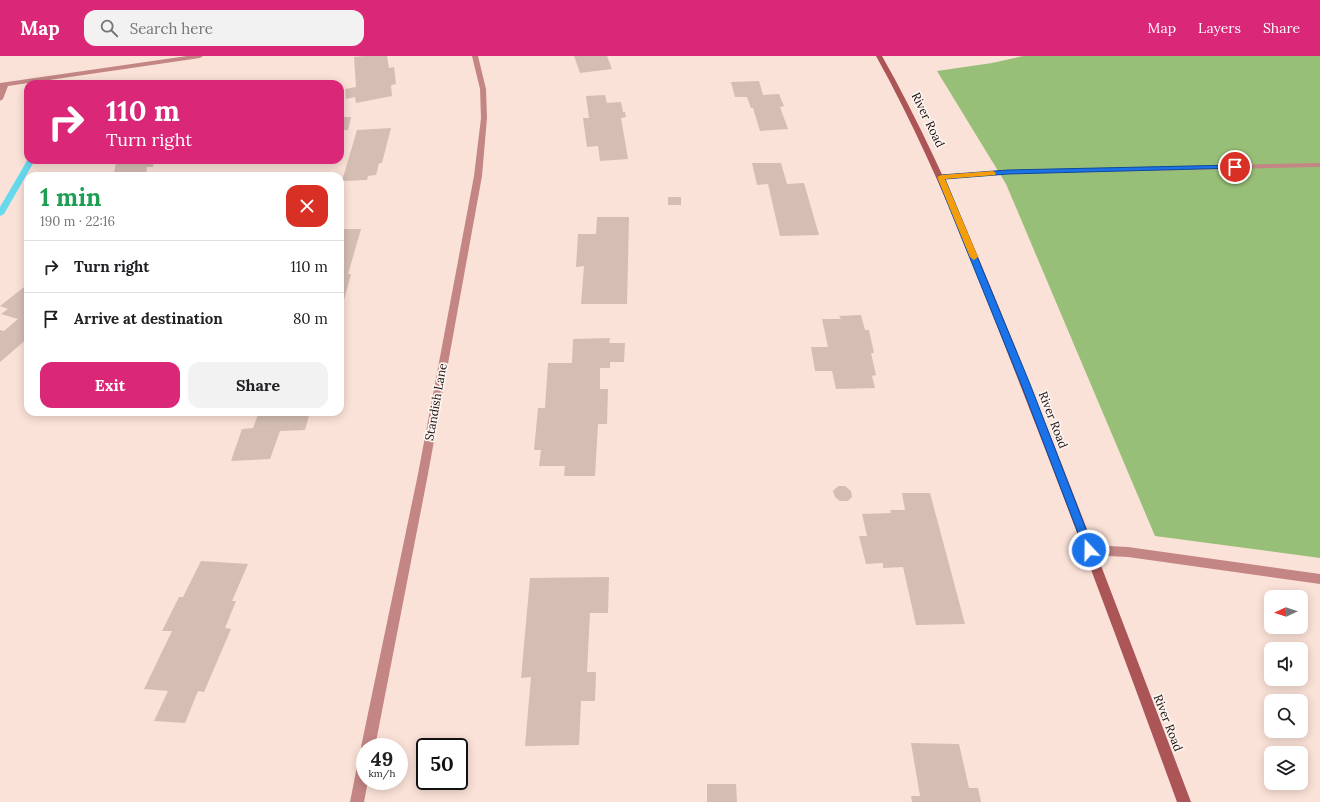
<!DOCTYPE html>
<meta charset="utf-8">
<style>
:root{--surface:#fff;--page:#f2f2f2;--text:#202124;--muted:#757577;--line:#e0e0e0;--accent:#db2777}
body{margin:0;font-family:Lora,serif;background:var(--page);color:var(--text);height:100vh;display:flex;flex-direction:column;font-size:15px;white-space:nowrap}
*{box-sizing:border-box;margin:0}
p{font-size:13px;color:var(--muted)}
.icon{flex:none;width:22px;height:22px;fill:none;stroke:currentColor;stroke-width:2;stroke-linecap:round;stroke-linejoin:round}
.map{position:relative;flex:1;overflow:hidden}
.sheet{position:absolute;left:24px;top:116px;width:320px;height:244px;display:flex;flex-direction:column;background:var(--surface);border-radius:12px;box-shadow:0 2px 10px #0003}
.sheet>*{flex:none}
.hud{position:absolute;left:24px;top:24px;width:320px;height:84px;border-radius:12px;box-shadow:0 2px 10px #0003;background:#db2777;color:#fff;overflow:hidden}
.needle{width:26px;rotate:267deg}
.fabs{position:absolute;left:1264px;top:534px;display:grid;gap:8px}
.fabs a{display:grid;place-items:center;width:44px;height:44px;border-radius:8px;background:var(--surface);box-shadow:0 2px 10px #0003;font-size:20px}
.speed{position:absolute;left:356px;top:682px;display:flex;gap:8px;font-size:20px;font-weight:700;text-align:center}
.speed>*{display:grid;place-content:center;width:52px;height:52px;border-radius:50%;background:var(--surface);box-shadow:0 2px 10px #0003;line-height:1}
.speed small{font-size:10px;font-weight:400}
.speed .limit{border:2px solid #111;border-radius:6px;background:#fff;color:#111}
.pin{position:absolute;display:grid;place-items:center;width:34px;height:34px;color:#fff;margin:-17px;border:2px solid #fff;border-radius:50%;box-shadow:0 1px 4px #0007}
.me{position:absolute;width:44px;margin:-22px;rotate:339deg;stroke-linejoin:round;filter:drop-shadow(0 0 3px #0008)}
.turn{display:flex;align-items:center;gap:14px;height:84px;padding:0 16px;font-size:18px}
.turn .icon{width:52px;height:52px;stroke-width:2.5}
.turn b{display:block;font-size:28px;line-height:34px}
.round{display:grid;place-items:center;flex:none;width:42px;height:42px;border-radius:12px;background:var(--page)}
.overview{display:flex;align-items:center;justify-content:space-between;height:68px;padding:0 16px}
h1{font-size:24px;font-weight:700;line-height:30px;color:#1e9e55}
.cta{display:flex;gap:8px;margin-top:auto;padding:8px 16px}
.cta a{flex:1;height:46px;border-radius:12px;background:var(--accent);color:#fff;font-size:16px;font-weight:700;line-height:46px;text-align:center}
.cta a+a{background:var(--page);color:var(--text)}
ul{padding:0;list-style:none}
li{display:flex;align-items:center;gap:12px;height:52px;padding:0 16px;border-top:1px solid var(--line)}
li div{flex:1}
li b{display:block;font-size:15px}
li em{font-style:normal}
header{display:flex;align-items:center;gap:24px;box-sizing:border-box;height:56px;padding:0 20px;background:var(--accent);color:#fff}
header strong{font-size:19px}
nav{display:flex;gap:22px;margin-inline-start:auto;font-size:14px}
.search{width:280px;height:36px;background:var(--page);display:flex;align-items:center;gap:10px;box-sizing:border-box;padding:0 14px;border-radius:12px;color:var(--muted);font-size:15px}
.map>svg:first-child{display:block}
</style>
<header>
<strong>Map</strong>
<div class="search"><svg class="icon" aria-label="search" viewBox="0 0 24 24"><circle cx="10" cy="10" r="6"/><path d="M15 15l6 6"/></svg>Search here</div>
<nav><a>Map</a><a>Layers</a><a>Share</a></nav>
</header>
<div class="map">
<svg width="1320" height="746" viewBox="0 0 1320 746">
<rect width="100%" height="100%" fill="#fbe2d8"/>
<!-- forest -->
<path fill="#98bf77" d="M1023,0H1320V502L1155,480L1006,128L937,15L992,7Z"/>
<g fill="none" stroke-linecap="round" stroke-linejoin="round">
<!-- stream -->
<path fill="#66d9ed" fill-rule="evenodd" d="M28,103L35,104L4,158L0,160V151Z"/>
</g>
<!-- building -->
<g fill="#d5bdb3">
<path d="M364,0H387L389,12L394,11L396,28L391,29L392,40L356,47L355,41L346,43L345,33L356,31L354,1Z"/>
<path d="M574,0H607L612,13L580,17Z"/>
<path d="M759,25L763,39L779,38L784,50L780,51L788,73L760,75L753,52H751L747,41H735L731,26Z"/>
<path d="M605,39L607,47L621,46L623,56H625L626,61L621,62L628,103L600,105L598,90L587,91L583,62H589L586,40Z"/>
<path d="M340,61H351L348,74H340Z"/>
<path d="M391,72L382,107H379L376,119L368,120L367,124L342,125L357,74Z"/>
<path d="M117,104H154L153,111H147L146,119L113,120Z"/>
<path d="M752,107H781L787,128L804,127L819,179L780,180L768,128L757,129Z"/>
<rect x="668" y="141" width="13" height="8"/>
<path d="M597,161H629L627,248H581L584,210L576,211L578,178H596Z"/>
<path d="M340,173H361L348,218H351L341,255H340Z"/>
<path d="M28,228V278L26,280L28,282L0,306V274L4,275L18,263L1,258L8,253L0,250Z"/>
<path d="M861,259L865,274H869L874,297H871L876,319L872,320L875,332L836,333L832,315H815L811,291H828L822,263H841L839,260Z"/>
<path d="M610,282L609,287H625L624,306H610V312H600V333H608L607,368H598L595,420H564L565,410H539L541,394H534L538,352H545L548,307H572L573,283Z"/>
<path d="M259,356H310L305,374L280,375L270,403L231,405L242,373L253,372Z"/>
<path d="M838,430H845L851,435L852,441L848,445H840L835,441L833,435Z"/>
<path d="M902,437H930L965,568L916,569L903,511L883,512V507L866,508L859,480H867L862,458L891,457L890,454H905Z"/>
<path d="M201,505L248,508L232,545H236L225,572L231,573L204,636L198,635L185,667L154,665L168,635L144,633L172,575H162L179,541H183Z"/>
<path d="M609,521L608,557H590L587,616H596L595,645H581L579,689L525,690L531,621L521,622L530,522Z"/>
<path d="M911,687L959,688L969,732H978L981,746H912L911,740H920Z"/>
<path d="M707,728H736L737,746H707Z"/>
</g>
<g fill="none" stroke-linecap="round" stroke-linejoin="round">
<!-- service -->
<g fill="#c38685" fill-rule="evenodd">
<path d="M1320,107V111L1008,118L941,123L937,121L941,119L1008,114Z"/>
<path d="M1089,489L1128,491L1320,518V528L1128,501L1089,499L1085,498L1083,494L1085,490Z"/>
</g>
<!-- minor -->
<g fill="#c38685" fill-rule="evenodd">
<path d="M187,0H203L200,2L8,30L3,43L0,45V27Z"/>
<path d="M472,0H478L486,33L487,62L482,120L428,418L375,691H365V696L361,691L418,418L474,120L481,62L480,33Z"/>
<path d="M365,698V725H368L364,746H350L358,705L360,700Z"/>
</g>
<!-- secondary -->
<path fill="#ab5556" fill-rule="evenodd" d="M876,0H882C937,97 978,200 1020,303C1079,450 1135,598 1191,746H1177C1123,598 1068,450 1010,303C970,200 930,97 876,0Z"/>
</g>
<!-- route -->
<path fill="#1a73e8" stroke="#114b97" d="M1235,109H1237V112L1008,118L945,123L1030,328L1094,494L1093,498L1089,499L1086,498L1021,328L937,121L941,119L1008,114Z"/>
<!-- slow -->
<path fill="#f59e0b" d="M993,115L996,117L995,119L945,123L978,201L974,204L970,201L937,121L941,119Z"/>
<g text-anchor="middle" stroke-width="3.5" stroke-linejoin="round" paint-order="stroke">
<!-- street labels -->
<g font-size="12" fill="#19110e" stroke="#fdf3ef">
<text transform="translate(928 64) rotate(64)" y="4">River Road</text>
<text transform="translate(436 346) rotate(-80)" y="4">Standish Lane</text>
<text transform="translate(1053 364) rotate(69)" y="4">River Road</text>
<text transform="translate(1168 667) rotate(69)" y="4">River Road</text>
</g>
</g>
</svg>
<div class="fabs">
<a><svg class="needle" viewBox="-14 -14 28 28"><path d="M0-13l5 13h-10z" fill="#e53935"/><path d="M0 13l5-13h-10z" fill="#757577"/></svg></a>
<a><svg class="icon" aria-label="sound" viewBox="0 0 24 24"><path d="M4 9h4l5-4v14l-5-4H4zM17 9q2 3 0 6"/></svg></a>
<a><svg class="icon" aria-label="search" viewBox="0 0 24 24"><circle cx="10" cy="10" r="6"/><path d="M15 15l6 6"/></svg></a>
<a><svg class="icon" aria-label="layers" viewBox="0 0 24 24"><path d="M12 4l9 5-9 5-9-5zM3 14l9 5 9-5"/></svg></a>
</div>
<div class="speed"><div>49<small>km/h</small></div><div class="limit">50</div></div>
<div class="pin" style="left:1235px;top:111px;background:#d93025"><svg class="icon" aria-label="arrive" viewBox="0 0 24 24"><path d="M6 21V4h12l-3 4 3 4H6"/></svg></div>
<svg class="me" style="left:1089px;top:494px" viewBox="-20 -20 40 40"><circle r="17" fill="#1a73e8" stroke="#fff" stroke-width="3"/><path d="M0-11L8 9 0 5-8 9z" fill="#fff"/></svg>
<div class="hud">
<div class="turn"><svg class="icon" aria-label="right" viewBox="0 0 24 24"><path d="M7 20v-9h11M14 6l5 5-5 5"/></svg><div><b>110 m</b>Turn right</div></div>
</div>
<section class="sheet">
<div class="overview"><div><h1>1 min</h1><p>190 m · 22:16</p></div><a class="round" style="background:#d93025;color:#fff"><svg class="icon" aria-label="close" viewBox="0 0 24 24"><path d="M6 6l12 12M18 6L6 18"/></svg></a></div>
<ul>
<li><svg class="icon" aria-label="right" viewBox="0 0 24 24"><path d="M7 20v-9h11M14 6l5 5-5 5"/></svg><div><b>Turn right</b></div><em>110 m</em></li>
<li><svg class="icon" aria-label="arrive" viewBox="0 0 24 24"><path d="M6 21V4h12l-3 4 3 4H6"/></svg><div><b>Arrive at destination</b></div><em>80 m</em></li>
</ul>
<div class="cta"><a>Exit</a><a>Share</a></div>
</section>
</div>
